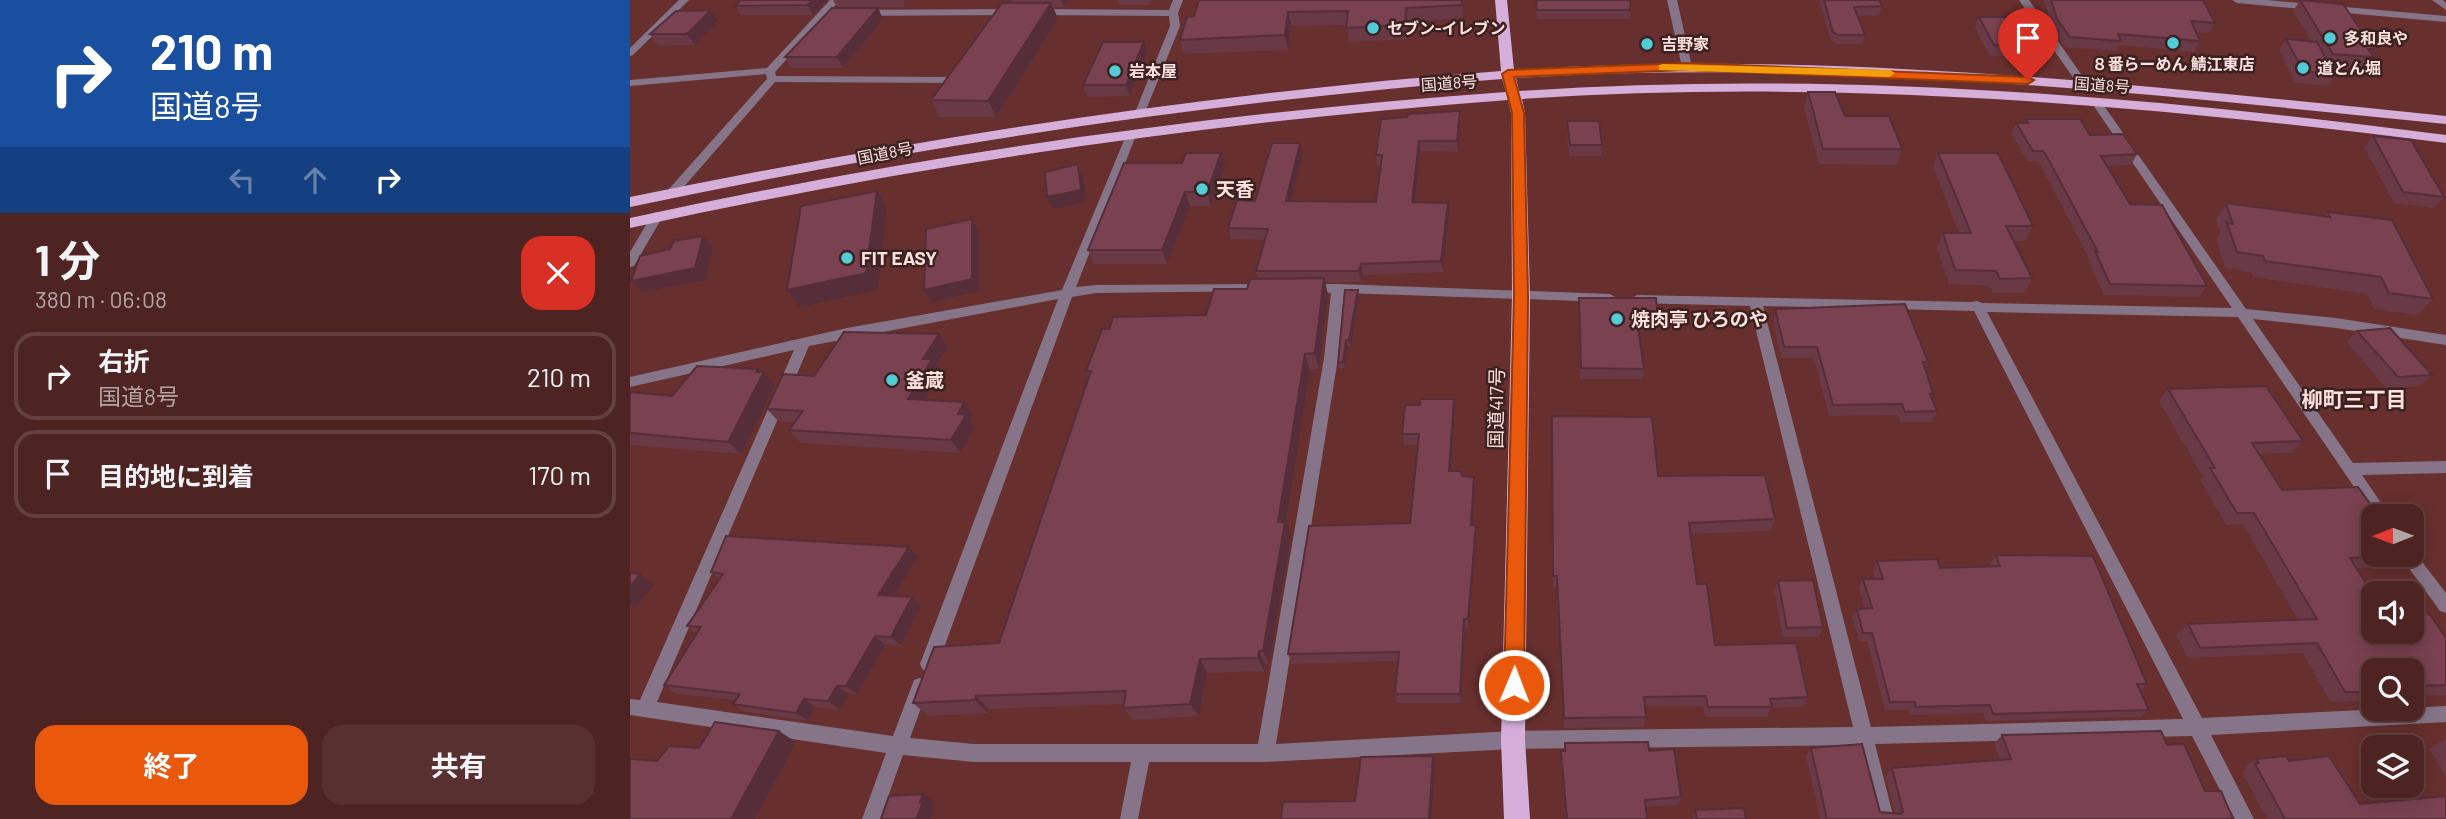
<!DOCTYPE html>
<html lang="ja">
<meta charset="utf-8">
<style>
:root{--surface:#4d2422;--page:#57302f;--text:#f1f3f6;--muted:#b3a4a5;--line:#644140;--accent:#ea580c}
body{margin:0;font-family:Barlow,"Noto Sans JP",sans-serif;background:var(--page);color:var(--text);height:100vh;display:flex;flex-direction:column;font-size:26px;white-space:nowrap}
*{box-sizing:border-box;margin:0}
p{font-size:23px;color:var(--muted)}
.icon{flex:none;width:38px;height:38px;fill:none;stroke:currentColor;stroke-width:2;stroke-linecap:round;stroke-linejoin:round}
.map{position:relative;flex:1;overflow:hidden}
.drawer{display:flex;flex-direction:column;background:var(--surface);width:630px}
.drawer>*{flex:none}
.banner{background:#1a4fa0;color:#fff;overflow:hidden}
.needle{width:46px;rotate:269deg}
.fabs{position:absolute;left:1731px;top:504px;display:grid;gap:14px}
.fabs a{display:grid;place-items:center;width:63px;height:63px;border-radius:14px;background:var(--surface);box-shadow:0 4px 18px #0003,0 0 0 2px var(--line);font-size:35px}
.pin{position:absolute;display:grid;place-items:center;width:60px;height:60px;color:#fff;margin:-72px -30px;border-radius:50% 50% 50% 0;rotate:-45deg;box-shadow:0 0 7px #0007}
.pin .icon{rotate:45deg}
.me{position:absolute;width:77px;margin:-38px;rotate:1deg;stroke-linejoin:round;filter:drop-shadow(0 0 5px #0008)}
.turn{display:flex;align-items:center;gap:24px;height:147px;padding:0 35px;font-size:32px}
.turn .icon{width:91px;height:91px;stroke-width:2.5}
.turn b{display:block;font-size:49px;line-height:60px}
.lanes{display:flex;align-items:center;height:66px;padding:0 35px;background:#0003;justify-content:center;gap:35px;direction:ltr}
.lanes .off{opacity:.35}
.round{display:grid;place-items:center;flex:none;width:74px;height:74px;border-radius:21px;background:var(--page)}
.summary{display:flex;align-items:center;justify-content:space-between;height:119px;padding:0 35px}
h1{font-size:42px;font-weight:700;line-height:52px}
.primary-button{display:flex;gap:14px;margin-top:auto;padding:14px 35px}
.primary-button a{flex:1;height:80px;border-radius:21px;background:var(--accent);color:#fff;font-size:28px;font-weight:700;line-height:80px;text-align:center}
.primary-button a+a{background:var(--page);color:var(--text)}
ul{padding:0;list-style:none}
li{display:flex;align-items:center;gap:21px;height:88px;margin:0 14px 10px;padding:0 21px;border:4px solid var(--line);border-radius:21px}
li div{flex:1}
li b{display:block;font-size:26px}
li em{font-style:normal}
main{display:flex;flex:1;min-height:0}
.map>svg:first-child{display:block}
</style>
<main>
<section class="drawer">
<div class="banner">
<div class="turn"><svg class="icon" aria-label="right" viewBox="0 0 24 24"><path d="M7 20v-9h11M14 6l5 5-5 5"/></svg><div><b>210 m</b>国道8号</div></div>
<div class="lanes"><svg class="icon off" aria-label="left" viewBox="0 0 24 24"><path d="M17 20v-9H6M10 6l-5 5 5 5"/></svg><svg class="icon off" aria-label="ahead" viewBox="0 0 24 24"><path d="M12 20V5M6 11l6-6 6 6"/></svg><svg class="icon" aria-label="right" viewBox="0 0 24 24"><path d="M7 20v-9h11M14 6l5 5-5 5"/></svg></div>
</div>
<div class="summary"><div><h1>1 分</h1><p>380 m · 06:08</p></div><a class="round" style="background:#d93025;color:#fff"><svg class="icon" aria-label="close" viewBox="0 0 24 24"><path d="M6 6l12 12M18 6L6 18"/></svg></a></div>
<ul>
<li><svg class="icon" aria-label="right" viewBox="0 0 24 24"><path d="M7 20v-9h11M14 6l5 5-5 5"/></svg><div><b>右折</b><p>国道8号</p></div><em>210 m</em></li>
<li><svg class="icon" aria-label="arrive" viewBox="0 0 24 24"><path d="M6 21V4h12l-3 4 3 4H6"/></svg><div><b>目的地に到着</b></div><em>170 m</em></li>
</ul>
<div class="primary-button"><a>終了</a><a>共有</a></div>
</section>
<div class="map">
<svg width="1816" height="819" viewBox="0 0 1816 819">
<rect width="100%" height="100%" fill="#67302e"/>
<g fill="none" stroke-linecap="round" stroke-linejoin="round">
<!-- minor -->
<g fill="#867588" fill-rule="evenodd">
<path d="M49,0H59L3,55L0,56V48Z"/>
<path d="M200,0H210L201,10L383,9L388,12L383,15L196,16L145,72L146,76L322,77L325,71L334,73L329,82L325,83L145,82L45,197H37V191L137,79L136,74L0,86V80L137,68Z"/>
<path d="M543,0H553L548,13L550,26L516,110L511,113L506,110L540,26L539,16L407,15L402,12L407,9L539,10Z"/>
<path d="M1037,0H1047L1062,67L1061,69L1052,67Z"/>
<path d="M1389,0H1399L1458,84L1457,86H1449Z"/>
<path d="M1602,0H1637L1816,16V22L1607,3Z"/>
<path d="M1802,0H1813L1816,3V10Z"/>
<path d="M1466,99L1470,100L1616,309L1706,318L1816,335V345L1706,328L1623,319L1723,463L1816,461V473L1732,475L1760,516H1744L1608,317L1357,312L1572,718L1816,706V722L1581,735L1624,819H1605L1562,736L1245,744L1264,819H1246L1227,745L883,749L635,762H519L508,819H490L501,762H344L273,755L250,819H232L256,753L0,715V699L10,700L164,350L0,387V377L217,328L432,290L497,133L502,130L507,133L446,287L466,285L634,284L640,288L638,291L466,293L442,297L308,664L305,670L299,672L293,670L290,664L428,299L179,346L27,702L263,736L284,680L290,678L296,680L299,686L280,738L344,744H628L694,358L701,293L679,292L673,288L679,284H708L980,294L986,298L980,302L714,293L708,358L646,744L883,731L1223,727L1120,306L1007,303L1001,299L1007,295L1342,302L1347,301L1352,303L1602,308L1461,102ZM1133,306L1344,311L1553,719L1241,727Z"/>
<path d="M27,212L33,216L4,266L0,267V252L23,213Z"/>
<path d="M1782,549L1816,593V613L1810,611L1773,560L1771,555H1782Z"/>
</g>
<!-- trunk -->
<path fill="#d5aed9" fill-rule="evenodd" d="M865,0H877L884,70C1196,49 1506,85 1816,116V124C1507,93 1197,58 886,78L889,91C1200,70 1508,95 1816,135V143C1509,104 1201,78 892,99L895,113L900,296L895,740L900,819H874L871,740L882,296L881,113L878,100C581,122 290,164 0,228V218C289,155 580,113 876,92L872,79C579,102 288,146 0,207V197C288,138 578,93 871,71Z"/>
</g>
<!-- wall -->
<g fill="#693946">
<path d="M197,0L183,15H111L105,6Z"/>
<path d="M203,0H274V7H207Z"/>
<path d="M382,0H438L434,7H423L428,19L366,117H310L301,100L383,3Z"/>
<path d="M488,0H521L519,5H490Z"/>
<path d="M832,0L833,18L777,22V39L719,42L717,25L661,26L658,50L554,54L550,40L557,17Z"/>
<path d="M905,0H1000V19H907Z"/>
<path d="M1189,0H1249L1252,6L1249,15L1227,16L1235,35L1232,44H1206L1201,41Z"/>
<path d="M1414,0H1573L1585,23L1579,33L1566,32L1570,41L1564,52L1489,45L1486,51L1435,47L1422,29Z"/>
<path d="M1670,0L1744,49L1741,53L1744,57L1736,69L1700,65L1705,75L1698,86L1665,83L1649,50L1656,39L1682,42L1663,11Z"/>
<path d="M248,8L253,19L213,68H162L155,57Z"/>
<path d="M1349,17L1414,45L1409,56H1360L1345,28Z"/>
<path d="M88,21L65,45L28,46L20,34Z"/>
<path d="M518,53L500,96L457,97L453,85Z"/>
<path d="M1178,92L1272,149L1267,165L1189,164L1174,108Z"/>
<path d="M830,111V122L828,152L790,151L785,202L818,203L819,214L813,272L733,275L731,282H695L698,295L689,369L680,370L656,522L661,537L639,664H635L634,671L577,673L569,716L503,720L493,708V704L359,709L358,713L298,716L283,703L369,643L459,377L456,371L479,329L576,315L617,289L628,279L626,271L635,240L601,239L598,228L673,154L661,201L746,202L751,166H747L746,155L777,117Z"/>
<path d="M1396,119L1460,135L1507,154L1501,165L1477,166L1500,204L1577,286L1570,297L1474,295L1459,262L1460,260L1412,168L1408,161H1398L1381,134L1386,123H1394Z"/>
<path d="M937,121L972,145L971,156H939L937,132Z"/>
<path d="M1743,136L1814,197L1804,208L1764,203L1734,147Z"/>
<path d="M1308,153L1403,226L1395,241H1383L1402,278L1395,293H1363L1360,286L1319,284L1307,248L1313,233H1329L1303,167Z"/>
<path d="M595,167L581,206H560L537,264H464L458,250Z"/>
<path d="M1596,203L1695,216L1698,212L1803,299L1788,315L1744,309L1737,294L1623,277L1621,272L1595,268L1586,239L1590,233L1586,219Z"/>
<path d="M729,296L721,346H717L715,368H709L708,363Z"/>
<path d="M949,298L1028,320L1027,331H1009L1014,369L1013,379H950Z"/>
<path d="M1145,309L1298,362L1295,368L1303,394L1302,397L1307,411L1302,422H1270L1268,415L1199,416L1184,358H1151L1143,320Z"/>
<path d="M1727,331L1802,375L1790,386L1757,389L1717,342Z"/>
<path d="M309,334L318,347L306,365L311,372L295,400L343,415L340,421L345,428L330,453L171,443L159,430L165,422H149L137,409L184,376Z"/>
<path d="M128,369L145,385L111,454L0,445V392L42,396Z"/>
<path d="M1538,389L1673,441L1662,453L1629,454L1652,490L1777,555L1763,566L1726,568L1743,632L1816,638V695L1782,696V670H1743V701L1700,702L1673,653L1558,658L1546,635L1558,624L1668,620L1613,524L1596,525L1570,480L1573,477L1529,401Z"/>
<path d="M825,410L821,471L832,476L844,477L845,487L842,525H846V535L839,628H835L831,703H767L765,694L768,661L662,664L658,654L780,523L788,445H774L772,434Z"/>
<path d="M922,416L1028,476L1145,519L1141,531L1060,534L1067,584L1085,645L1178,697L1173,707L1141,708L1137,717H1075L1073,706H1015L1016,717L1014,727L934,728L927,587H923Z"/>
<path d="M1366,555L1517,684L1510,691L1519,710L1510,717L1356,721L1353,713L1281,715L1279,710H1255L1237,641H1229L1222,617L1227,609H1235L1229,588L1233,579H1245L1243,570L1247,561L1310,568L1361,566L1360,564Z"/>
<path d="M288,557L263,596L291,606L271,646L255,645L227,695L219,694L210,710L185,707L178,721L116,712L103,704L105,700L47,694L34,685L67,633L57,626L89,579L81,572Z"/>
<path d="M1148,581L1193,627L1189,637H1153L1144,591Z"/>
<path d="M1372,735L1537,745L1575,791L1603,819H1190L1176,756L1181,748L1250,812L1265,813L1256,777L1262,768L1370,760L1364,744Z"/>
<path d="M1814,740H1816V776L1799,749Z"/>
<path d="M935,743L1019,751L1051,797L1049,805L1016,807L1017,819H936L931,759V751H934Z"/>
<path d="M1626,759L1659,761L1730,804L1816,819H1637L1612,772L1616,770L1614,767Z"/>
<path d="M1065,810L1116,819H1063Z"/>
</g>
<!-- shaded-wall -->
<g fill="#552e39">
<path d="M183,0H197L183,15L177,5Z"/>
<path d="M431,0H438L434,7Z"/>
<path d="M421,3L428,19L366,117L358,101Z"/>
<path d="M248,8L253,19L213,68L207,57Z"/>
<path d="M776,8L777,22V39L775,25Z"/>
<path d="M81,10L88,21L65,45L57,34Z"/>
<path d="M658,12L661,26L658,50L655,35Z"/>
<path d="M514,42L518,53L500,96L496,85Z"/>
<path d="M830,111V122L828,152L827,141Z"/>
<path d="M789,141L790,151L784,213L782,202Z"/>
<path d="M670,143L673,154L658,212L656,201Z"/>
<path d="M591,153L595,167L581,206L577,192Z"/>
<path d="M448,164L453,176L456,202L423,209L417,197Z"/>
<path d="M247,191L257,208L248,290L170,307L157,290Z"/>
<path d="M555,192L560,206L537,264L532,250Z"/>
<path d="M818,203L819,214L813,272L811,261Z"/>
<path d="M342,219L349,231V291L301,302L294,290Z"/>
<path d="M73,236L83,247L75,280L12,292L1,281Z"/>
<path d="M731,264L733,275L731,282L729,271Z"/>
<path d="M694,278L698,295L689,369L685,353Z"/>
<path d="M728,290L729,296L721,346L719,340Z"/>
<path d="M309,334L318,347L306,365L311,372L288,412L278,399L293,359Z"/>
<path d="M716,340L717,346L715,368L713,362Z"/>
<path d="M675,354L680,370L656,522L661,537L639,664L633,651L648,522Z"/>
<path d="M128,369L133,374L134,372L145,385L111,454L98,442Z"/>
<path d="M824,399L825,410L820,482L819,471Z"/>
<path d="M334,402L343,415L340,421L345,428L330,453L321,440L328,414Z"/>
<path d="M844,477L845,487L842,535L841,525Z"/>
<path d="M846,525V535L839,628L838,619Z"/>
<path d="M279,547L288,557L258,605L248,595Z"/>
<path d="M10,574L24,585L5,608L0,604V587Z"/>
<path d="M282,597L291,606L271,646L261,637Z"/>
<path d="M834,619L835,628L831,703L830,694Z"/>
<path d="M245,636L255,645L227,695L216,686Z"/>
<path d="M629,651L635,664L634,671L628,658Z"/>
<path d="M570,659L577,673L569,716L560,704Z"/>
<path d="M207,686L219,694L210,710L198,701Z"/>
<path d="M346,696L359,709L358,713L345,700Z"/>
<path d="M174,699L185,707L178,721L166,713Z"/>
<path d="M149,731L166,742L125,819H101Z"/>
<path d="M803,756L805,764L801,819H799Z"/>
<path d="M293,794L304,802L302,808L304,809L301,819H287Z"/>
</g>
<!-- building -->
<g fill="#7a4251" stroke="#552e39" stroke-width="2">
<path d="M111,0H183L177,5L105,6Z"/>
<path d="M569,0H832V5L776,8L775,25L716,28L718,11L658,12L655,35L550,40L557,17L564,16Z"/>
<path d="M906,0H1000V10H907Z"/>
<path d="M1194,0H1249L1252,6L1224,7L1235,35H1208L1203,32Z"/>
<path d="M1421,0H1573L1585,23L1561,21L1570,41L1488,34L1491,41L1440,37L1427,19Z"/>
<path d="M1670,0L1713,4L1744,49H1738L1744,57L1703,54Z"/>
<path d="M372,3H421L358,101L301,100Z"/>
<path d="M202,8H248L207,57H155Z"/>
<path d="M81,10L57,34H20L46,11Z"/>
<path d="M1349,17H1397L1414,45H1364Z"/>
<path d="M1656,39L1687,42L1705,75L1673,71Z"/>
<path d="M473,42H514L496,85H453Z"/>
<path d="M1178,92H1205L1215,116H1259L1272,149H1193Z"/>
<path d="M830,111L827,141H789L782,202L818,203L811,261L731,264L729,271H626L638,229L598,228L607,200L625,201L642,143H670L656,201L746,202L752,155H746L751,119L777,117L778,114Z"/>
<path d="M1396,119H1450L1460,135L1493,134L1507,154L1471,156L1500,204L1532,205L1577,286L1480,284L1465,251L1468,252L1417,157L1413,151H1403L1386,123H1398Z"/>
<path d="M937,121H969L972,145H940Z"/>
<path d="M1743,136L1781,140L1814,197L1773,192Z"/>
<path d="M556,153H591L577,192H555L532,250H458L494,163H552Z"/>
<path d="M1308,153H1368L1403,226H1376L1402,278L1370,279L1366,271L1325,270L1313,233H1341Z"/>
<path d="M448,164L451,190L417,197L415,172Z"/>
<path d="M247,191L236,273L157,290L171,206Z"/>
<path d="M1596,203L1700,217L1698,212L1762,220L1803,299L1759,293L1751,277L1635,261L1633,256L1607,252L1597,223L1603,224Z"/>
<path d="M342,219V279L294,290L296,229Z"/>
<path d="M73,236L65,268L1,281L10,256L40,249L44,241Z"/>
<path d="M694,278L685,353L675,354L648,522H655L633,651H629L628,658L570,659L560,704L493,708L496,691L346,696L345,700L283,703L304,647L369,643L461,371H456L472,329H479L483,317L576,315L584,289H617L620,279Z"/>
<path d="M715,290H728L719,340H716L713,362L708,363Z"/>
<path d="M949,298H1026L1028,320H1007L1014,369L951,368Z"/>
<path d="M1275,304L1298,362H1293L1303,394H1300L1307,411L1275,412L1272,404L1203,405L1187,347H1154L1145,309Z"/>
<path d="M1760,328L1802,375L1768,377L1727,331Z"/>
<path d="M214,332L309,334L293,359H302L278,399L334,402L328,414L336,415L321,440L159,430L173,411L137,409L153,374L184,376Z"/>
<path d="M67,366L128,369L126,372H134L98,442L0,433V392L42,396Z"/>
<path d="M1636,386L1673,441L1622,443L1652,490L1728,487L1749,516H1743V555H1776L1720,558L1743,594V632H1782V614L1799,613L1816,638V685L1782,686V670H1743V692H1715L1687,643L1570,648L1558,624L1687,619L1624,513H1607L1580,468H1585L1538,389Z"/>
<path d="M790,399H824L819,471H831L832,476L844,477L841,525H846L838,619H834L830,694H765L769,652L658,654L679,526L780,523L789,434H772L775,405H790Z"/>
<path d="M922,416L1022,417L1028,476L1135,475L1145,519L1059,523L1067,584H1077L1085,645L1166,643L1178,697L1140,699L1142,707H1078L1076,696L1014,697L1016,717L934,718L927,576H923Z"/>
<path d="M96,536L279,547L248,595L282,597L261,637L245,636L216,686H207L198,701L174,699L166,713L103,704L110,694L34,685L71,627L57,626L93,574L81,572Z"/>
<path d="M1366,555L1463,556L1517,684H1507L1519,710L1363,714L1360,705L1286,707L1285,702H1260L1242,633H1233L1227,609L1242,608L1233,579H1253L1247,561L1307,559L1310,568L1370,566Z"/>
<path d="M0,573L10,574L0,587Z"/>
<path d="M1183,580L1193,627L1157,628L1148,581Z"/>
<path d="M85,722L149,731L101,819H0V759L27,761L39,746L69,748Z"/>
<path d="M1531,731L1537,745L1554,744L1575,791H1591L1603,819H1197L1181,748L1232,744L1250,812L1271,814L1273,811L1262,768L1381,759L1372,735Z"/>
<path d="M1018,742L1019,751L1044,749L1051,797L1015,800L1017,819H937L931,751H935V743Z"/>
<path d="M803,756L799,819H651L653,802L725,801L731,757Z"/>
<path d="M1656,756L1659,761L1699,756L1730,804L1816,796V819H1655L1625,764L1629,763L1626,759Z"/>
<path d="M293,794L290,802L293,801L287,819H251L259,796Z"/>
<path d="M1114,808L1116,819H1067L1065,810Z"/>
</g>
<!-- route -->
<path fill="#ea580c" stroke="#983908" stroke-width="2" d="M1056,63L1398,77L1404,80L1398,84L1056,70L884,77L894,113L898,296L894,685L891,692L884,694L877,692L874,685L884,296L882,113L872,74L878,70Z"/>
<!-- slow -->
<path fill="#f59e0b" d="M1033,64L1260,70L1265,73L1260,77L1029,70V65Z"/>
<!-- markers -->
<g fill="#52ccd6" stroke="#3b2120" stroke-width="2.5">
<circle cx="743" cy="28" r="7"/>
<circle cx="1700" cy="38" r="7"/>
<circle cx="1543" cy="43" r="7"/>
<circle cx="1017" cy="44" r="7"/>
<circle cx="1673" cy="68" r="7"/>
<circle cx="485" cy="71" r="7"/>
<circle cx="572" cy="189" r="7"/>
<circle cx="217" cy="258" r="7"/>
<circle cx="987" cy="319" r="7"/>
<circle cx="262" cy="380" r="7"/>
</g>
<g text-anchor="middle" stroke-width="5" stroke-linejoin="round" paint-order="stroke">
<!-- far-poi labels -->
<g font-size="16" font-weight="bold" fill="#fde1de" stroke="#3b2120" text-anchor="start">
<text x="757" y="34">セブン-イレブン</text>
<text x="1714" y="44">多和良や</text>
<text x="1031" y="50">吉野家</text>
<text x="1543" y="70" text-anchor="middle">８番らーめん 鯖江東店</text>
<text x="1687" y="74">道とん堀</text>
<text x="499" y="77">岩本屋</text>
</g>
<!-- far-street labels -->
<g font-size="16" fill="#fde1de" stroke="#3b2120">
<text transform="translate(819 83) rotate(-4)" y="6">国道8号</text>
<text transform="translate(1472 85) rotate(4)" y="6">国道8号</text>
<text transform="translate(255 153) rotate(-11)" y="6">国道8号</text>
</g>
<!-- poi labels -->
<g font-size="19" font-weight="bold" fill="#fde1de" stroke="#3b2120" text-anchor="start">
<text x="586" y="196">天香</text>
<text x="231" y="265">FIT EASY</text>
<text x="1001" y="326">焼肉亭 ひろのや</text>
<text x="276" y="387">釜蔵</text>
</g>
<!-- street labels -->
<g font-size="19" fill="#fde1de" stroke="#3b2120">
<text transform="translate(866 408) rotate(-89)" y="7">国道417号</text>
</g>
<!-- neighbourhood labels -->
<g font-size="21" font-weight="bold" fill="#fde1de" stroke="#3b2120">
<text x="1724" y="407">柳町三丁目</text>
</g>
</g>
</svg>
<div class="fabs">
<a><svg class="needle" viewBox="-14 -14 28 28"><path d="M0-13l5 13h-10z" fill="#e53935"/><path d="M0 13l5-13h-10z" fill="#b3a4a5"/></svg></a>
<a><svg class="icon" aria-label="sound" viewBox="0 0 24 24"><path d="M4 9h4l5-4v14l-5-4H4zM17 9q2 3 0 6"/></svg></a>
<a><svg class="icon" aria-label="search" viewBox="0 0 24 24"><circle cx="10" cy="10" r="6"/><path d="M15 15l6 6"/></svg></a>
<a><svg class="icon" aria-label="layers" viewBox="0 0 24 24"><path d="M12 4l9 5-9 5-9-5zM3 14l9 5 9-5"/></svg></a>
</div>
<div class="pin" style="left:1398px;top:80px;background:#d93025"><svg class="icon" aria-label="arrive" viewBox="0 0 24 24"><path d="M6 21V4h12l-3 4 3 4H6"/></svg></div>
<svg class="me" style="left:884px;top:685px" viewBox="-20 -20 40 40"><circle r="17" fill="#ea580c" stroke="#fff" stroke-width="3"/><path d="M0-11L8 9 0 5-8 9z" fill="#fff"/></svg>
</div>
</main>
